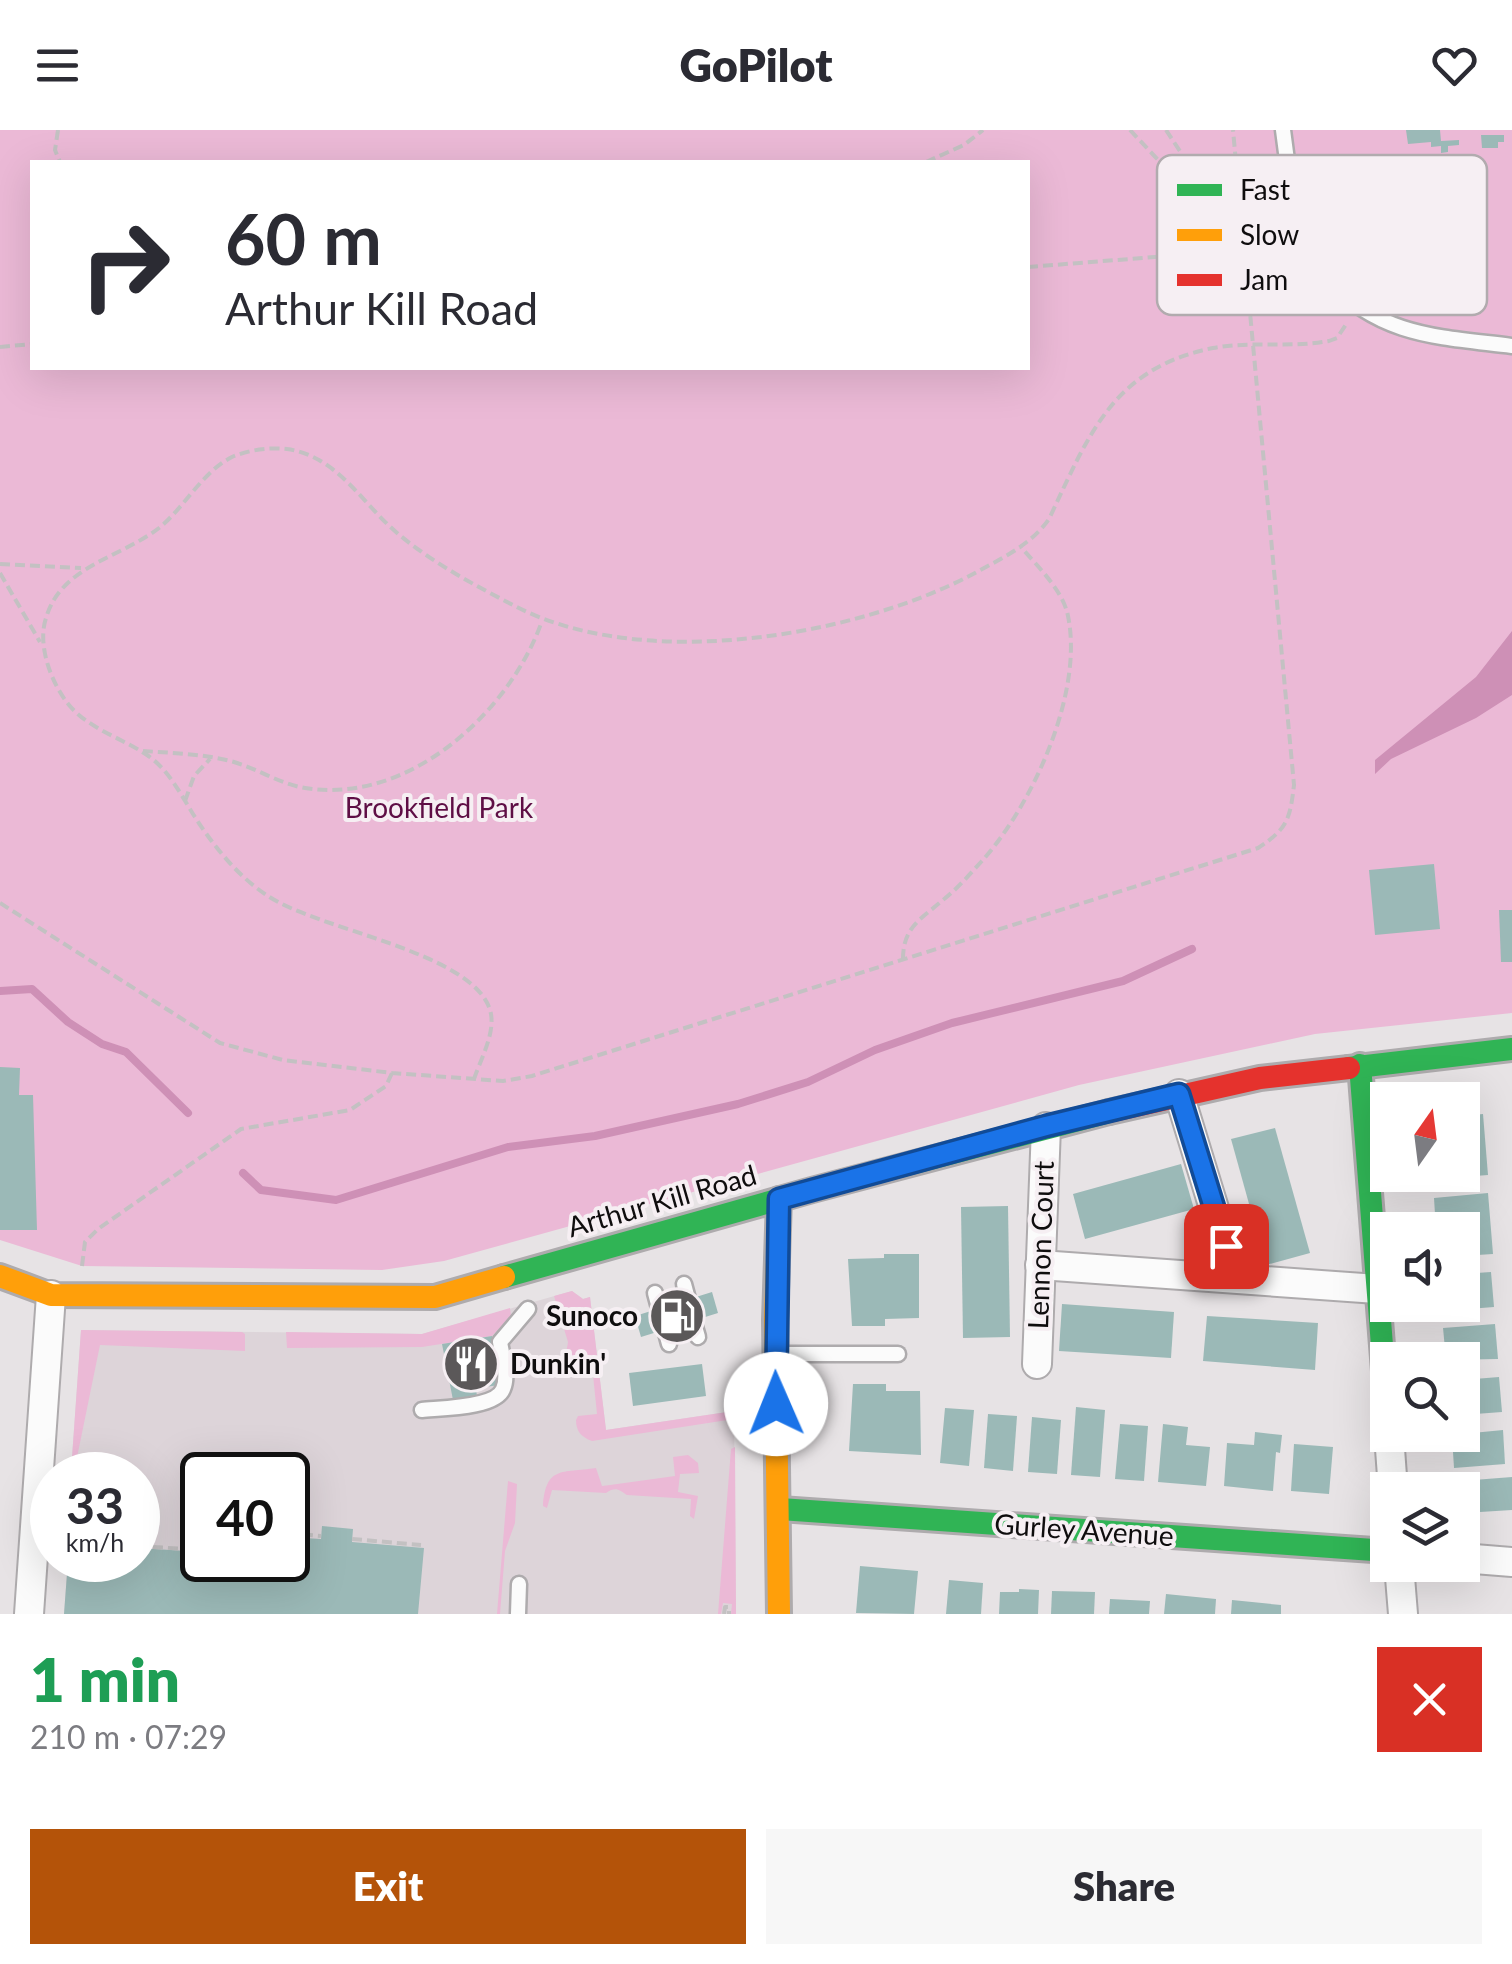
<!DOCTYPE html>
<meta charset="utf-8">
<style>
:root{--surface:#fff;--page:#f7f7f7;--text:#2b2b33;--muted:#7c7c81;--accent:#b45309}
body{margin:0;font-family:Lato,sans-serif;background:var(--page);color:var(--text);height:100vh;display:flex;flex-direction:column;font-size:38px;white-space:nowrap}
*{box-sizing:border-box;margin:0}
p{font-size:32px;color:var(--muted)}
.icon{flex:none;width:55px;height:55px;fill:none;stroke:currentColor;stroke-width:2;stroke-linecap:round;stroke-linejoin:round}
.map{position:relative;height:1484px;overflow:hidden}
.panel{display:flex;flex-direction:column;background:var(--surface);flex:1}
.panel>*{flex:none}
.banner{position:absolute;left:30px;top:30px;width:1000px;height:210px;border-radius:0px;box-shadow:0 10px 40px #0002;background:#fff;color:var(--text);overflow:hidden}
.needle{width:65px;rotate:14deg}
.tools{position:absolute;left:1370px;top:952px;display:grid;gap:20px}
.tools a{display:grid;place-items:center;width:110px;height:110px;border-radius:0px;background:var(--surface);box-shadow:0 10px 40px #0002;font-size:50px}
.speed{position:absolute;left:30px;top:1322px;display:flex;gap:20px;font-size:50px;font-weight:700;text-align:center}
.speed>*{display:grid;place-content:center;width:130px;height:130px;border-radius:50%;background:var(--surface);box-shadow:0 10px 40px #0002;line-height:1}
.speed small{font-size:25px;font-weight:400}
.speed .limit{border:5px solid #111;border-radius:15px;background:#fff;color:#111}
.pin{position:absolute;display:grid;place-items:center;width:85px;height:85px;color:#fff;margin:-42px;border-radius:20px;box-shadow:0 5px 15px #0006}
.me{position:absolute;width:110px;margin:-55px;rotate:359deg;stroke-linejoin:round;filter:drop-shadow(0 0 8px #0008)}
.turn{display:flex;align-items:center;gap:35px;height:210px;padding:0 30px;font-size:45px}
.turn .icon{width:130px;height:130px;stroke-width:2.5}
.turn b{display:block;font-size:70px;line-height:85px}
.round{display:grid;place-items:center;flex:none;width:105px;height:105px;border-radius:0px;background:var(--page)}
.summary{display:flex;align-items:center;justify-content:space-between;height:170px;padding:0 30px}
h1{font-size:60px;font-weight:800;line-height:75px;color:#1e9e55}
.cta{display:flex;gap:20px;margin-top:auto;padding:20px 30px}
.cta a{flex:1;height:115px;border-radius:0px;background:var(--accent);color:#fff;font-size:40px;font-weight:800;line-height:115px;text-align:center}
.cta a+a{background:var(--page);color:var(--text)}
header{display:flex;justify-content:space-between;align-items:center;height:130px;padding:0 30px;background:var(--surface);font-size:45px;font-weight:800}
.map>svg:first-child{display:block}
</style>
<header><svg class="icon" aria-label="menu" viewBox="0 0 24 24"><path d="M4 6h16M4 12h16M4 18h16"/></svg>GoPilot<svg class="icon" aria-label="heart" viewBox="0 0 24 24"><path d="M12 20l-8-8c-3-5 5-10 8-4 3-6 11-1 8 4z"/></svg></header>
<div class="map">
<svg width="1512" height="1484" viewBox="0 0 1512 1484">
<rect width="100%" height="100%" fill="#e7e3e5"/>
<!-- built -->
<path fill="#ddd4d9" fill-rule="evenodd" d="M572,1161L583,1169L590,1167L606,1300L734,1281L736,1484H64L68,1430H138V1345H74L71,1342L81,1200L422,1204ZM202,1345H288V1430H202Z"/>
<!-- green -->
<g fill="#ebb9d6" fill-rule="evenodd">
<path d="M0,0H1512V883L1315,904L1079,955L444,1131L382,1140L82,1136L0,1110ZM32,32H1028V238H32Z"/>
<path d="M572,1161L583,1169L590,1167L606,1300L734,1281V1289L592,1311C581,1307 576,1301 576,1290L578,1286L597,1284L592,1235L564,1236L568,1212L554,1166Z"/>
<path d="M510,1178L511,1186L492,1206L422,1217L287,1218L286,1202L422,1204Z"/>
<path d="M81,1200L242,1202L245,1204V1221L100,1215L74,1342H71Z"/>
<path d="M735,1317L736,1484H731L732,1474L723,1473L721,1484H718L731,1319Z"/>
<path d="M688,1325L698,1333L699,1343L680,1344L678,1362L698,1366L694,1389L690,1386L691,1369L627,1365C619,1360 616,1356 606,1363L552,1360L547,1378L543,1376C546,1336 561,1343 596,1338L602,1356L610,1355L675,1346L673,1327Z"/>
<path d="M508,1351L517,1354L515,1393L505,1421L500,1484H497Z"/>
</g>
<!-- water -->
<path fill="#ce90b6" d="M1512,501V565L1476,588L1391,629L1375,644V630L1476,547Z"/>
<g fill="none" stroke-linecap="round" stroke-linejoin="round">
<!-- stream -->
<g stroke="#ce90b6" stroke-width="8">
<path d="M0,861L32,859L68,892L102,914L126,922L188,983"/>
<path d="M243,1043L261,1060L336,1070L508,1017L595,1006L738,974L808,952L875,920L952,893L1123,851L1192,819"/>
</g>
</g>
<!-- building -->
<g fill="#9bb9b7">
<path d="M1406,0H1440L1441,11L1459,10V15L1448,16V22L1441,23V16L1431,17V12L1408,14Z"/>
<path d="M1481,5H1504V12H1498V18H1482Z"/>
<path d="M1434,734L1440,799L1375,805L1369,740Z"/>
<path d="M1499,780H1512V832H1501Z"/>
<path d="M0,937L20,938L19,965H33L37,1100H0Z"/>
<path d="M1483,984L1488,1045L1462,1047V986Z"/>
<path d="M1275,998L1310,1123L1266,1135L1231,1009Z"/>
<path d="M1181,1034L1194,1079L1085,1109L1073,1064Z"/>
<path d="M1488,1063L1493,1124L1462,1126V1100H1436L1434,1068Z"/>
<path d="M1008,1076L1010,1207L963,1208L961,1077Z"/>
<path d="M884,1124H919V1188L885,1189V1196H852L848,1129L884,1128Z"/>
<path d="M1491,1142L1494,1177L1443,1181L1442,1175H1462V1144Z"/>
<path d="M712,1162L718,1183L641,1207L635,1186Z"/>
<path d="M1062,1174L1174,1182L1171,1228L1059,1221Z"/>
<path d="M1207,1186L1318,1193L1315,1240L1203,1231Z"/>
<path d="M1495,1194L1498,1229L1446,1230L1443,1198Z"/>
<path d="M492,1206L500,1255L476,1258L477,1267L453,1270L442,1214Z"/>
<path d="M702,1234L706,1266L633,1276L629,1243Z"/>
<path d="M1499,1247L1502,1282L1462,1285V1250Z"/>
<path d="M853,1254H886V1261H920L921,1325L849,1321Z"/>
<path d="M1076,1277L1105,1280L1100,1347L1071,1345Z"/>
<path d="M945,1278L974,1280L969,1336L940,1333Z"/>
<path d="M988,1284L1017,1286L1013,1341L984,1338Z"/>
<path d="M1032,1287L1061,1290L1057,1344L1028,1342Z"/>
<path d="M1120,1294L1148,1296L1144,1351L1115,1349Z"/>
<path d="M1163,1294L1188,1297L1186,1315L1210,1317L1206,1356L1158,1352Z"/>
<path d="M1503,1300L1505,1334L1454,1338L1452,1305Z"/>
<path d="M1255,1302L1282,1305L1280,1323L1276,1322L1273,1361L1224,1356L1227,1313L1254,1315Z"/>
<path d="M1294,1314L1333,1317L1329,1364L1291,1361Z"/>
<path d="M1512,1347V1380L1464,1383L1461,1351Z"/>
<path d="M322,1396L353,1399L352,1412L424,1418L418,1484H64L68,1430H138V1418L202,1422V1430H288V1407L321,1409Z"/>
<path d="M860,1436L918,1441L914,1484L856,1483Z"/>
<path d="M949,1450L983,1453L981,1484H946Z"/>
<path d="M1019,1459L1039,1460L1038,1484H999L1000,1462H1019Z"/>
<path d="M1052,1461L1095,1462L1094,1484H1051Z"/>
<path d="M1166,1464L1216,1469L1215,1484H1164Z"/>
<path d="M1110,1469L1150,1471L1149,1484H1109Z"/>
<path d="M1232,1470L1281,1475V1484H1231Z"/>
</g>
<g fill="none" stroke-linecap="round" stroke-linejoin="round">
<!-- lane casing -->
<g stroke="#aeabad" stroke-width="19">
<g id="lane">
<path d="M1283,0L1297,106C1305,124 1316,135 1329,150C1380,207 1441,207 1512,216"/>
<path d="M684,1154L688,1169"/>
<path d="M655,1163L659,1178"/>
<path d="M693,1190L698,1207"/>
<path d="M665,1199L669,1214"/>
<path d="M776,1224H898"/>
<path d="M422,1280C441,1278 496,1278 503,1259C509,1246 502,1225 500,1212L528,1179"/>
<path d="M518,1484L519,1454"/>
</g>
</g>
<!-- street casing -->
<g stroke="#aeabad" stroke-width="32">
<g id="street">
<path d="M1179,964L1235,1147"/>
<path d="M1040,1135L1377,1159"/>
<path d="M1037,1234L1046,997"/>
<path d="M1389,1305L1393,1360"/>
<path d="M1462,1428L1512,1432"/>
<path d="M1399,1435L1403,1484"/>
<path d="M29,1484L51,1165"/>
</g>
</g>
<!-- fast casing -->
<g stroke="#aeabad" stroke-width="28">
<g id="fast">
<path d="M1360,935L1388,1292"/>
<path d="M1349,938L1512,919"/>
<path d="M504,1147L812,1060L1109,982"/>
<path d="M780,1379L1388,1421"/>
</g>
</g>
<!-- slow casing -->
<g stroke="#aeabad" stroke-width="28">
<g id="slow">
<path d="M779,1069L775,1190L779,1484"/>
<path d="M0,1146L51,1165L435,1167L504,1147"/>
</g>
</g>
<!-- jam casing -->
<g stroke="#aeabad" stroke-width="28">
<path id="jam" d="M1109,982L1260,948L1349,938"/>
</g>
<!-- path -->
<g stroke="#c3c1c2" stroke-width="4" stroke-dasharray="10 5" stroke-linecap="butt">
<path d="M58,0L55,20L60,32"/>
<path d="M1130,0L1160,32L1201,52L1241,84"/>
<path d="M1166,0L1199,50"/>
<path d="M926,32L964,15L983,0"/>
<path d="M1245,129L1284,125"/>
<path d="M1028,137L1244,120"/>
<path d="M0,217L32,214"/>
<path d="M0,434L81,438"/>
<path d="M0,443L40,512"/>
<path d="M143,621C173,623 205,624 234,632C258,639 280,654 305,658C409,675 510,582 542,491"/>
<path d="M185,671L194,646L210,629"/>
<path d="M0,773L220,913L283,930L392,943L503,951L532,946L1258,718C1287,699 1290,690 1294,655L1233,0"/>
<path d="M903,829C903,797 921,789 943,770C957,759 969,745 981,732C1032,676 1084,563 1068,486C1063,460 1037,436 1021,417"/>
<path d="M474,949C481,928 498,899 489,877C467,821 319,800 268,766C237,746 212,714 193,684C180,663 168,639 147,625C122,608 89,599 69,575C51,553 37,515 46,488C61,436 120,428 159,398C185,377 202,342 232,327C248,320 270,317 287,319C337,326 361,372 396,402C431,432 474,455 515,476C641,542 853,508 975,443C1002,428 1031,415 1049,389C1088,307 1112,238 1213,218C1251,211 1291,218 1329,211L1337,208L1347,193"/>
<path d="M82,1136L85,1112L98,1099L241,999L350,980L386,956L392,943"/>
<path d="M288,1403L321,1406"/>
<path d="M352,1409L421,1415"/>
<path d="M138,1416L202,1420"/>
<path d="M724,1484L725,1477H729V1484"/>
</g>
<!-- lane -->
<use href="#lane" stroke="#fbfbfb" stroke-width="14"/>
<!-- street -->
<use href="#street" stroke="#fbfbfb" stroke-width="28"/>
<!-- fast -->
<use href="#fast" stroke="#30b455" stroke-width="22"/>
<!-- slow -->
<use href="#slow" stroke="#ff9f0a" stroke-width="22"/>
<!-- jam -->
<use href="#jam" stroke="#e5322d" stroke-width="22"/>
</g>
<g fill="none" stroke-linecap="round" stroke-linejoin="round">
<!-- route casing -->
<g stroke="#114b97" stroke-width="25">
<path id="route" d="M776,1274L779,1069L1046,996L1179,964L1226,1116"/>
</g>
<!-- route -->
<use href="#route" stroke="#1a73e8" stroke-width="18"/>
</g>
<!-- icons -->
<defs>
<g id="fuel-disc" transform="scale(2.875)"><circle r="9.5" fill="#5b5859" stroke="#f6eff3"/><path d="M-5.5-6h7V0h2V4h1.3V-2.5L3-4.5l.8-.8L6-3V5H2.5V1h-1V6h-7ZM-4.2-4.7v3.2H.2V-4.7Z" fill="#fff"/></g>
<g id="restaurant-disc" transform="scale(2.875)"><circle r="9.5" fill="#5b5859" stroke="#f6eff3"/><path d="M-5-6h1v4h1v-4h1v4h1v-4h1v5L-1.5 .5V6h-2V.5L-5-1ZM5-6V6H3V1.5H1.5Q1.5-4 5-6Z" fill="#fff"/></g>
</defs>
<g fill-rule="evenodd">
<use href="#fuel-disc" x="677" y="1186"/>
<use href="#restaurant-disc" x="471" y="1234"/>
</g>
<g text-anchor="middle" stroke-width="8" stroke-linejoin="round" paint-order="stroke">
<!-- park labels -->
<g font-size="28" fill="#5e0e45" stroke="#f6eff3">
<text x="439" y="688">Brookfield Park</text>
</g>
<!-- street labels -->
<g font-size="28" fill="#0f0d0e" stroke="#f6eff3">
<text transform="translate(662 1071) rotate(-16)" y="10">Arthur Kill Road</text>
<text transform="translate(1041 1115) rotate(-88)" y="10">Lennon Court</text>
<text transform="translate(1084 1400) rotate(4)" y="10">Gurley Avenue</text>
</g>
<!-- poi labels -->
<g font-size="28" font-weight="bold" fill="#0f0d0e" stroke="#f6eff3" text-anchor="end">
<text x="638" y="1196">Sunoco</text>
<text x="510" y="1244" text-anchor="start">Dunkin'</text>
</g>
</g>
<!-- legend -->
<rect x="1157" y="25" width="330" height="160" rx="15" fill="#f6eff3" stroke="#b1abae" stroke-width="2.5"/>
<rect x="1177" y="54" width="45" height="12" fill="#30b455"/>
<rect x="1177" y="99" width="45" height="12" fill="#ff9f0a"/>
<rect x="1177" y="144" width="45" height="12" fill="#e5322d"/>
<g font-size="28" fill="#0f0d0e">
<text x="1240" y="70">Fast</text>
<text x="1240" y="115">Slow</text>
<text x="1240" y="160">Jam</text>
</g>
</svg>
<div class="tools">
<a><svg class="needle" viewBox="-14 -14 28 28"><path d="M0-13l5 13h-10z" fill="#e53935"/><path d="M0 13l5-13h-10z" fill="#7c7c81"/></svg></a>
<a><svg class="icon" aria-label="sound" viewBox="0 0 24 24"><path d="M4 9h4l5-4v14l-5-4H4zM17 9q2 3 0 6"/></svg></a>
<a><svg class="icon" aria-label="search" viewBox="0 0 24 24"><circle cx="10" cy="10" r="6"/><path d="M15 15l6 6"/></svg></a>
<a><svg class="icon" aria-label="layers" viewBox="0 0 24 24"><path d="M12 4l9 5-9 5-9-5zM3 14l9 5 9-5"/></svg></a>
</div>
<div class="speed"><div>33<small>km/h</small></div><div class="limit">40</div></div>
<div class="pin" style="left:1226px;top:1116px;background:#d93025"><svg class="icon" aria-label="arrive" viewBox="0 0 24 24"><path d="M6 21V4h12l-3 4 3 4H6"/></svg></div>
<svg class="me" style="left:776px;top:1274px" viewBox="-20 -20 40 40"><circle r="19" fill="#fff"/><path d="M0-13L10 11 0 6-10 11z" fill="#1a73e8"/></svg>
<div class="banner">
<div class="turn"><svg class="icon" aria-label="right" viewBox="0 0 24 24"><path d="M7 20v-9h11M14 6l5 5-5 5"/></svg><div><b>60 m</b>Arthur Kill Road</div></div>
</div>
</div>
<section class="panel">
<div class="summary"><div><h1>1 min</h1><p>210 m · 07:29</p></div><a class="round" style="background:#d93025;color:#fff"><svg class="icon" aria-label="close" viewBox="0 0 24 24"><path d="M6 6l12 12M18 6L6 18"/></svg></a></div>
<div class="cta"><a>Exit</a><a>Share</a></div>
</section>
